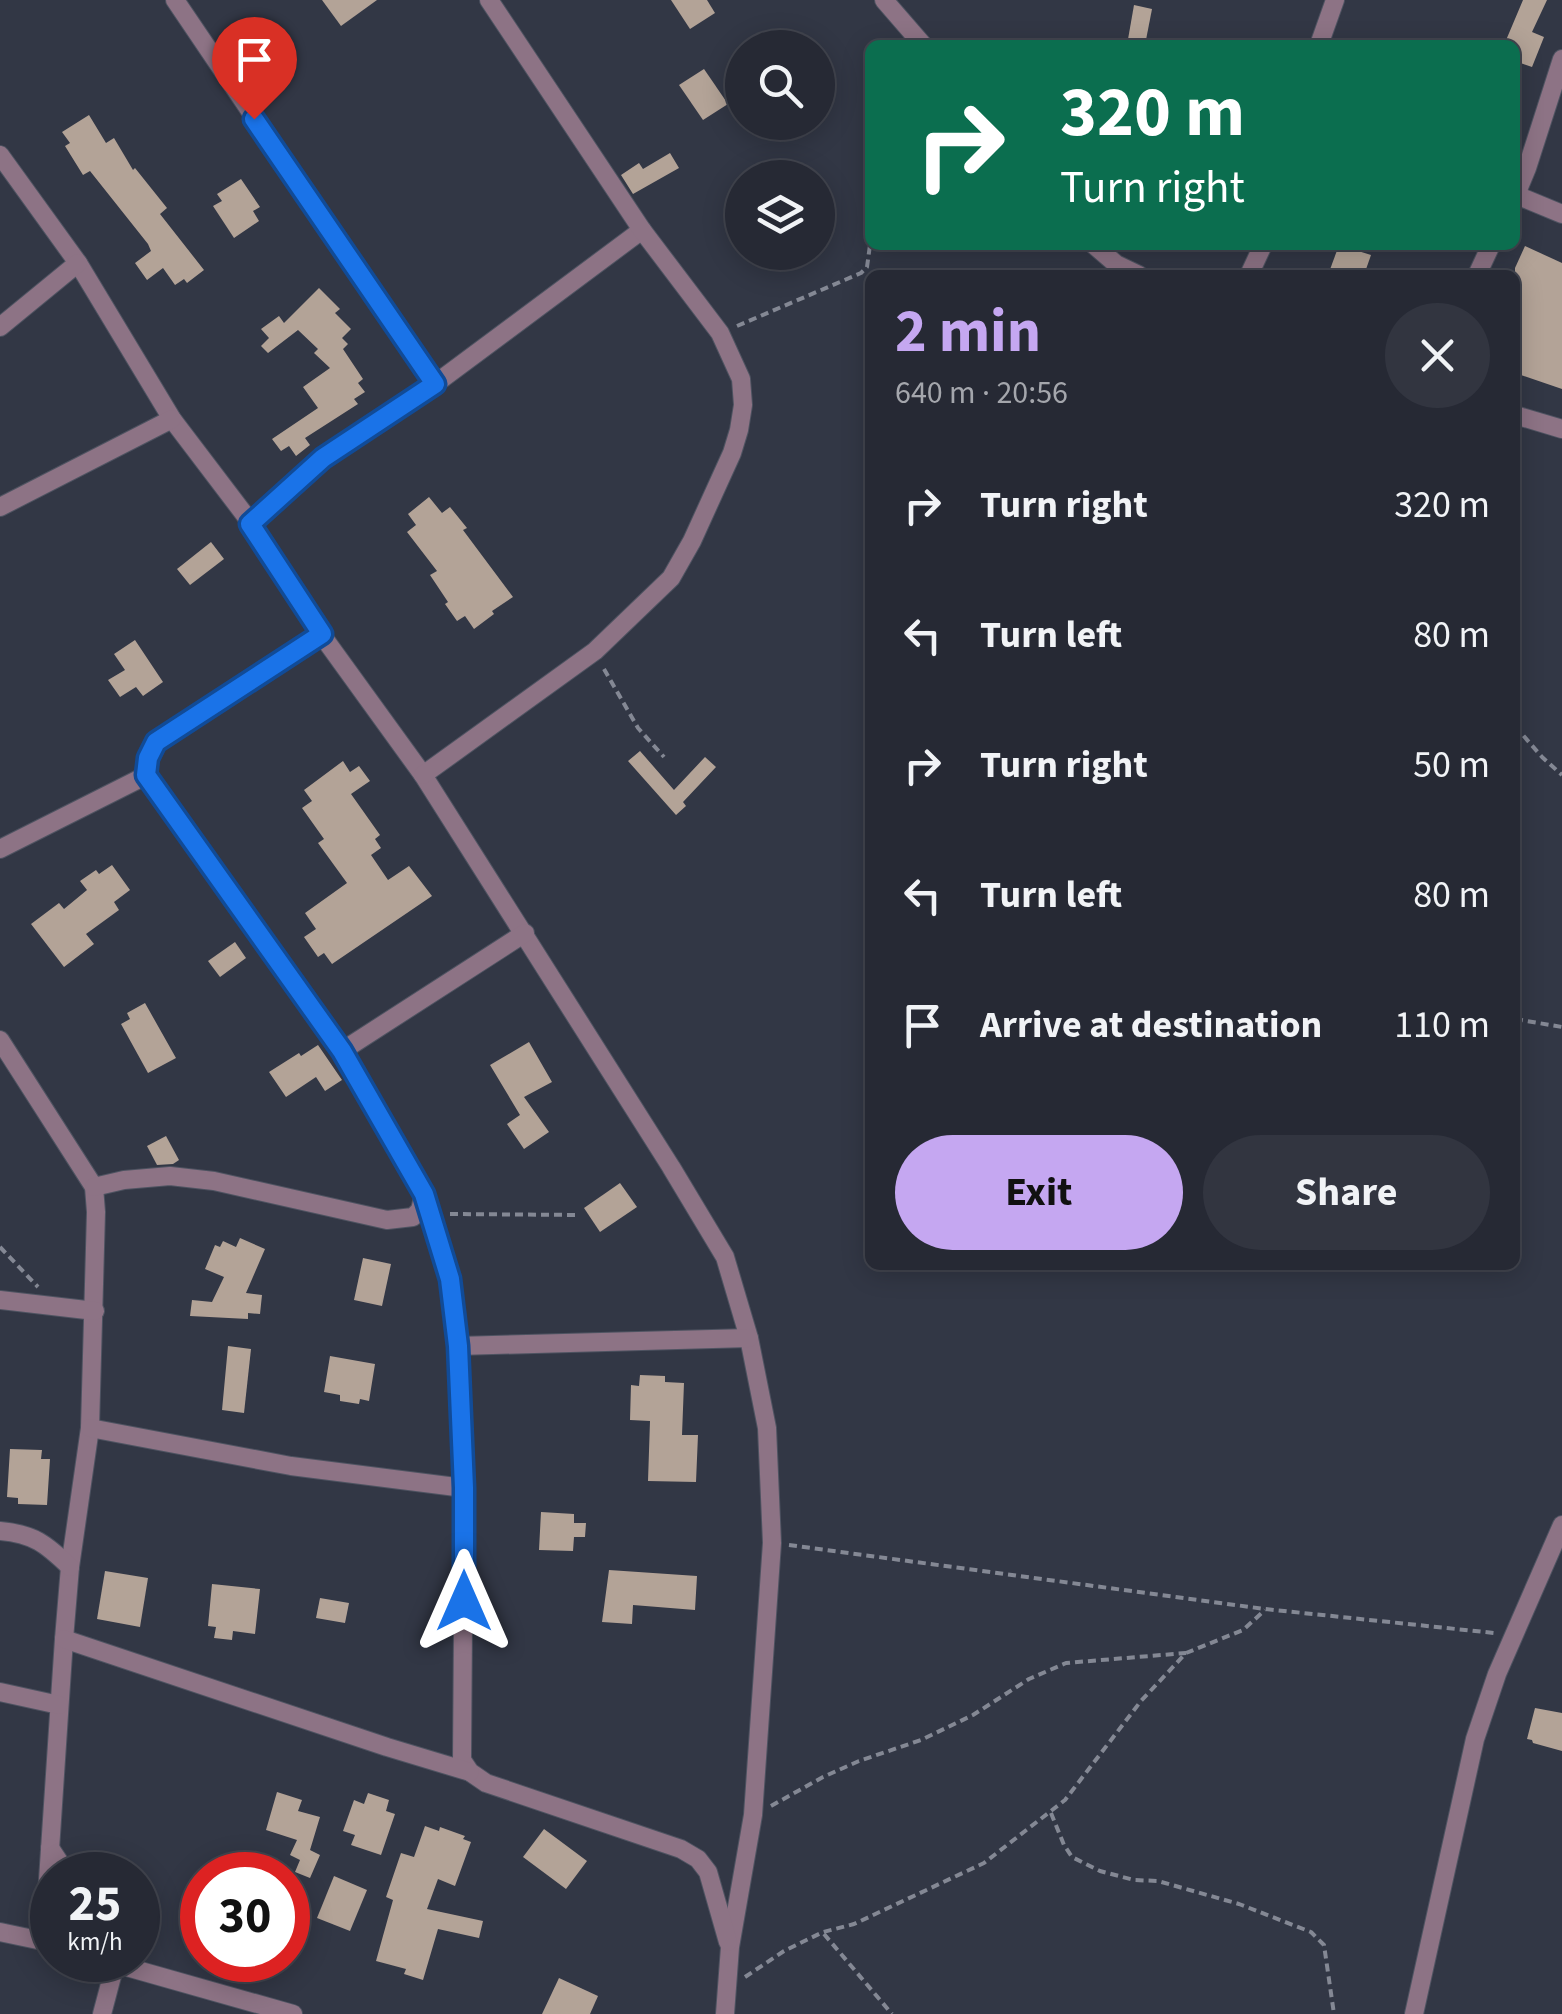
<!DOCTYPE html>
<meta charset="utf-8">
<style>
:root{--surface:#262934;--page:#323540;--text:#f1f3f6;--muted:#a4a6ac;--line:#42454f;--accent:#c5a7f1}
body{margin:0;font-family:"Source Sans 3",sans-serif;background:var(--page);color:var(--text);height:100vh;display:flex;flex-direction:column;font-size:38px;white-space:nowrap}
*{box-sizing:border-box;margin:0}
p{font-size:32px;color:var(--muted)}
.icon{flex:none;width:55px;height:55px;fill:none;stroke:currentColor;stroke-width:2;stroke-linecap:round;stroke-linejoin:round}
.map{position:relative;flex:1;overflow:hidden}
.sheet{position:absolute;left:865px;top:270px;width:655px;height:1000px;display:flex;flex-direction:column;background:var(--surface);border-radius:15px;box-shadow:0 5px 25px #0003,0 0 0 2px var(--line)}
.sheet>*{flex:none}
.banner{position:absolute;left:865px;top:40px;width:655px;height:210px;border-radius:15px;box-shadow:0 5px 25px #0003,0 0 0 2px var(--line);background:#0b6e4f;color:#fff;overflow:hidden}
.fabs{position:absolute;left:725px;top:30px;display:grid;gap:20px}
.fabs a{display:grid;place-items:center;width:110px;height:110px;border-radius:50%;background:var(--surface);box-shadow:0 5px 25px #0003,0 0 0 2px var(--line);font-size:50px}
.speed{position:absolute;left:30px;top:1852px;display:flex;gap:20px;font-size:50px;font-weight:700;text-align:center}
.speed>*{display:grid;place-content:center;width:130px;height:130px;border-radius:50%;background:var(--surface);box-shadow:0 5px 25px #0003,0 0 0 2px var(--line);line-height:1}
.speed small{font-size:25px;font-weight:400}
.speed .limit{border:15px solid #d22;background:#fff;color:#111}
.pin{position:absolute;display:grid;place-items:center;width:85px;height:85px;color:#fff;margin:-102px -42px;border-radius:50% 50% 50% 0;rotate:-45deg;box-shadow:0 0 10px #0007}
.pin .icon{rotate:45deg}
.me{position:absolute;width:110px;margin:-55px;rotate:0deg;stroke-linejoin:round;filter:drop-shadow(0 0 8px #0008)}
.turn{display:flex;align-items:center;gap:35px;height:210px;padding:0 30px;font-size:45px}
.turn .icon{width:130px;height:130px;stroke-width:2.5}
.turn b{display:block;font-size:70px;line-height:85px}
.round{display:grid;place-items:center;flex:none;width:105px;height:105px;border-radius:52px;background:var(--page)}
.head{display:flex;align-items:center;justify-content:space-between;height:170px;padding:0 30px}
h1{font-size:60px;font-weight:700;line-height:75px;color:var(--accent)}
.button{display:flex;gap:20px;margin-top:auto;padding:20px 30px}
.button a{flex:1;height:115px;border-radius:60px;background:var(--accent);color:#111;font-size:40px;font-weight:700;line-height:115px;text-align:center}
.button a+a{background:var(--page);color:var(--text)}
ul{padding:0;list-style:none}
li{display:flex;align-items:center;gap:30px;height:130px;padding:0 30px}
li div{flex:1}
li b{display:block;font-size:38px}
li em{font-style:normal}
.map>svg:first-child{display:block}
</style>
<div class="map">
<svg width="1562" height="2014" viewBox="0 0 1562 2014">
<rect width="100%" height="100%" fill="#323745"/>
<!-- building -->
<g fill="#b3a397">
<path d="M322,0H377L341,26Z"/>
<path d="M671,0H707L715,13L690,29Z"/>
<path d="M1523,0H1547L1532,32L1544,37L1532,67L1515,61V45H1504Z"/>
<path d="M1134,5L1152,9L1145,45H1127Z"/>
<path d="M704,69L728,104L703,120L679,85Z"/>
<path d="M89,115L106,143L114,138L133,170L135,168L167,208L160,214L204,270L187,283L184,279L175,285L163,268L147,280L135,263L151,251L148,244L90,171L83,175L65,146L70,143L62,132Z"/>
<path d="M670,153L679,168L633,194L621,175L639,163L643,169Z"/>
<path d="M241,179L260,207L253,211L259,221L234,238L213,206L222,201L217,194Z"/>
<path d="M1339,245L1371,255L1364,275H1328Z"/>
<path d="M1525,246L1562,263V389L1515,373V268Z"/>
<path d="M319,288L340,309L335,313L351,329L342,338L348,344L343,349L363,379L358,383L365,392L354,399L358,404L305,438L310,445L296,456L289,446L281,451L272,439L318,408L303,387L330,368L314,353L318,349L298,330L268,353L261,346L269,338L261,329L279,316L284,323Z"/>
<path d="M429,497L442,513L450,507L467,528L463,530L513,597L492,611L494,614L474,629L465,616L457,621L445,604L448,602L430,575L437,571L407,532L416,525L408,514Z"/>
<path d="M211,542L224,559L190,585L177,569Z"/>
<path d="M135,640L163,682L143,696L136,687L120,697L108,680L125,670L114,654Z"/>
<path d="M640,751L674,790L705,757L716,767L683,802L686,806L676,815L628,761Z"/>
<path d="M343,761L350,772L359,766L370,781L351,794L380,835L375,839L381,848L371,855L388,880L409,866L432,896L332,964L324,953L318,957L304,937L316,929L305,913L347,883L318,843L324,839L302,808L312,801L304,790Z"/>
<path d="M112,865L130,890L114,902L119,910L86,934L94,944L64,967L31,924L59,903L64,909L87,890L80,881L96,870L99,874Z"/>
<path d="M235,942L246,958L220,977L208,961Z"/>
<path d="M145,1003L176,1058L148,1073L121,1024L130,1019L127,1013Z"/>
<path d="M529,1042L552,1082L524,1097L549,1132L524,1149L507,1124L520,1115L490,1065Z"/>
<path d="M318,1045L342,1080L325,1091L316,1077L286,1097L269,1072L299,1053L301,1056Z"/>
<path d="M166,1136L179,1160L173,1164L157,1165L147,1146Z"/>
<path d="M620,1183L637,1207L600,1232L584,1208Z"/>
<path d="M240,1238L265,1249L246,1293L262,1295L260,1314L248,1313V1319L190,1316L192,1300L212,1302L224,1277L205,1269L215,1245L220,1247L223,1241L236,1247Z"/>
<path d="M363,1258L391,1264L382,1306L354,1300Z"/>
<path d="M228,1346L251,1349L244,1413L222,1410Z"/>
<path d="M330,1356L375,1364L369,1401L360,1399L359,1404L340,1401V1395L324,1392Z"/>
<path d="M640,1375L665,1376V1382L684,1383L682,1435H698L696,1482L648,1481L650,1421L630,1420L631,1385L639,1386Z"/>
<path d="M10,1449L42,1450L41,1459H50L47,1505L18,1504V1498L7,1497Z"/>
<path d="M541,1512L574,1514V1523H586L585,1537H574L573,1551L539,1550Z"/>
<path d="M609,1570L697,1576L695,1610L633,1605L632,1624L602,1622Z"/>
<path d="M105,1571L148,1578L140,1627L97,1619Z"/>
<path d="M212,1584L260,1589L255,1634L233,1631L232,1640L214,1638L216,1627L208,1626Z"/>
<path d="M320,1598L349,1603L345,1623L316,1618Z"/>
<path d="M1535,1708L1562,1713V1751L1533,1743L1532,1740L1527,1739Z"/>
<path d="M277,1792L302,1800L298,1811L320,1817L310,1850L320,1855L310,1878L295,1872L300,1860L290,1855L297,1840L266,1830Z"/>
<path d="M368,1793L389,1800L386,1811L395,1814L381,1855L351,1845L355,1835L343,1831L354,1800L364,1804Z"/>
<path d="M425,1826L439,1831L440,1827L465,1836L463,1839L471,1842L455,1886L438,1879L427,1909L483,1921L479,1938L438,1929L423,1980L404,1974L406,1969L376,1961L393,1900L386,1897L401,1853L414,1857Z"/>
<path d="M544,1829L587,1861L566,1889L523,1857Z"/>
<path d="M334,1876L367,1890L350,1931L317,1918Z"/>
<path d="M559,1978L598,1996L590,2014H542Z"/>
</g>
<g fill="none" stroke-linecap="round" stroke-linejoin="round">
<!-- minor casing -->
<g stroke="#4e5361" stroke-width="20">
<g id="minor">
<path d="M175,0L435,384"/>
<path d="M884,0L923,45"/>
<path d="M1319,45L1335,0"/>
<path d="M0,155L78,263L172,419L251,523L321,634L423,775L671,1167L725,1257L749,1338L767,1428L772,1543L753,1815L730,1947L725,2014"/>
<path d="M1516,195L1562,214"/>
<path d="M1515,197L1527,168L1562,59"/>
<path d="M1094,245L1116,264L1139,275"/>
<path d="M1249,275L1263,245"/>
<path d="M1477,275L1491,245"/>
<path d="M0,327L78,263"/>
<path d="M1515,415L1562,429"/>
<path d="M0,507L172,419"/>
<path d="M251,523L323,457L435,384L642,230"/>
<path d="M321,634L156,742C147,761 143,769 154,788L342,1051L424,1194L449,1279L458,1346L464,1488L462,1760L470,1772L486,1783L681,1849L698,1859L708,1872L728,1942"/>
<path d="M423,775L595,651L671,578L692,541L732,453L739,430L743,405L741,379L720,333L642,230L489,0"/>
<path d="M0,849L147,775"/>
<path d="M0,1040L94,1187L96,1212L90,1428L70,1567L64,1639L44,1940"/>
<path d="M342,1051L525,933"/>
<path d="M94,1187L124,1180L170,1176L214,1181L387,1220L413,1217L420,1210L424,1194"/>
<path d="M0,1300L95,1311"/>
<path d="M458,1346L749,1338"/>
<path d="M90,1428L291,1466L464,1488"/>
<path d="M0,1531C34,1534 46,1544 70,1567"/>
<path d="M64,1639L387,1747L470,1772"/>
<path d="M0,1692L59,1705"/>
<path d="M50,1848L68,1875"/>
<path d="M0,1932L52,1943"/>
<path d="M102,1960L293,2014"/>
<path d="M102,2014L115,1965L113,1960"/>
<path d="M1414,2014L1475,1739L1497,1674L1562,1525"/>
</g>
</g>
<!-- path -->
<g stroke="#848894" stroke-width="4" stroke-dasharray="8 5" stroke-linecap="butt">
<path d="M737,326L861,273L867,267L870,245"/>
<path d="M604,669L638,728L664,757"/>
<path d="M1515,726L1542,757L1562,775"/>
<path d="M1515,1019L1562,1027"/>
<path d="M450,1214L579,1215"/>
<path d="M0,1247L38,1287"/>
<path d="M789,1545L1265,1609L1494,1633"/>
<path d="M771,1806L823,1777L859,1761L921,1740L973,1715L1029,1679L1066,1663L1186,1653"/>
<path d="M1051,1813L1064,1845L1072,1857L1100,1871L1134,1880L1158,1881L1239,1904L1311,1932L1324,1945L1334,2014"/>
<path d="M824,1934L892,2014"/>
<path d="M745,1977L784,1951L823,1932L854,1924L984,1863L1065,1800L1141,1701L1186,1653L1243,1630L1265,1610"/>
</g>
<!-- minor -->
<use href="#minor" stroke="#8d7385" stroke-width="18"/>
</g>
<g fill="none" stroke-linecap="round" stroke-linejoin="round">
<!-- route casing -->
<g stroke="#114b97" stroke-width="25">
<path id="route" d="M254,119L435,384L323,458L250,524L322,634L156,742L148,758L146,775L342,1051L424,1194L450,1279L458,1346L464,1488V1601"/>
</g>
<!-- route -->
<use href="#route" stroke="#1a73e8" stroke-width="18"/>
</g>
</svg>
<div class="fabs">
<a><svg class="icon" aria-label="search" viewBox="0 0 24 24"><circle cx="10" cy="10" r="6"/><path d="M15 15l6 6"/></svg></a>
<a><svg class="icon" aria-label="layers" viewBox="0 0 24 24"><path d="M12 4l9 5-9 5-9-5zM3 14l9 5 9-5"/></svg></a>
</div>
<div class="speed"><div>25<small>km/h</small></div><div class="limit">30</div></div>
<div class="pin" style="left:254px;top:119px;background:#d93025"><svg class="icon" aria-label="arrive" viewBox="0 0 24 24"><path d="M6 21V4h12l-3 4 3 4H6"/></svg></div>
<svg class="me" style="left:464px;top:1601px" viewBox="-20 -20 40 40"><path d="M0-17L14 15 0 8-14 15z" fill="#1a73e8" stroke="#fff" stroke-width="4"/></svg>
<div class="banner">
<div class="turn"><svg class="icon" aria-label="right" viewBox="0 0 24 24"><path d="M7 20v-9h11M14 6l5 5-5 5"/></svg><div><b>320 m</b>Turn right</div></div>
</div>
<section class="sheet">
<div class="head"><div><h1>2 min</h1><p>640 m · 20:56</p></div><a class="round"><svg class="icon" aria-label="close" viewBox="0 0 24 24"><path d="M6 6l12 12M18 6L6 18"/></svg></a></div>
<ul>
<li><svg class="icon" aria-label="right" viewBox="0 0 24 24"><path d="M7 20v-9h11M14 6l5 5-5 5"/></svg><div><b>Turn right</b></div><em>320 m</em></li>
<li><svg class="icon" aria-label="left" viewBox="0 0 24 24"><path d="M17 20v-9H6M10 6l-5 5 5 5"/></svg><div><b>Turn left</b></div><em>80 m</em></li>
<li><svg class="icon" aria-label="right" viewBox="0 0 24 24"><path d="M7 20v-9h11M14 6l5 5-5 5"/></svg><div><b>Turn right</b></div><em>50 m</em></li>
<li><svg class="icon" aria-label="left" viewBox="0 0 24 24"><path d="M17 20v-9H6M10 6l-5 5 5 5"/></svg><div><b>Turn left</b></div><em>80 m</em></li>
<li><svg class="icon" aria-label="arrive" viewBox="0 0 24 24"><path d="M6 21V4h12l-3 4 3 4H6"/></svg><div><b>Arrive at destination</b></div><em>110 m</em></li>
</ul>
<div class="button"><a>Exit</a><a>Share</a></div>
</section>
</div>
